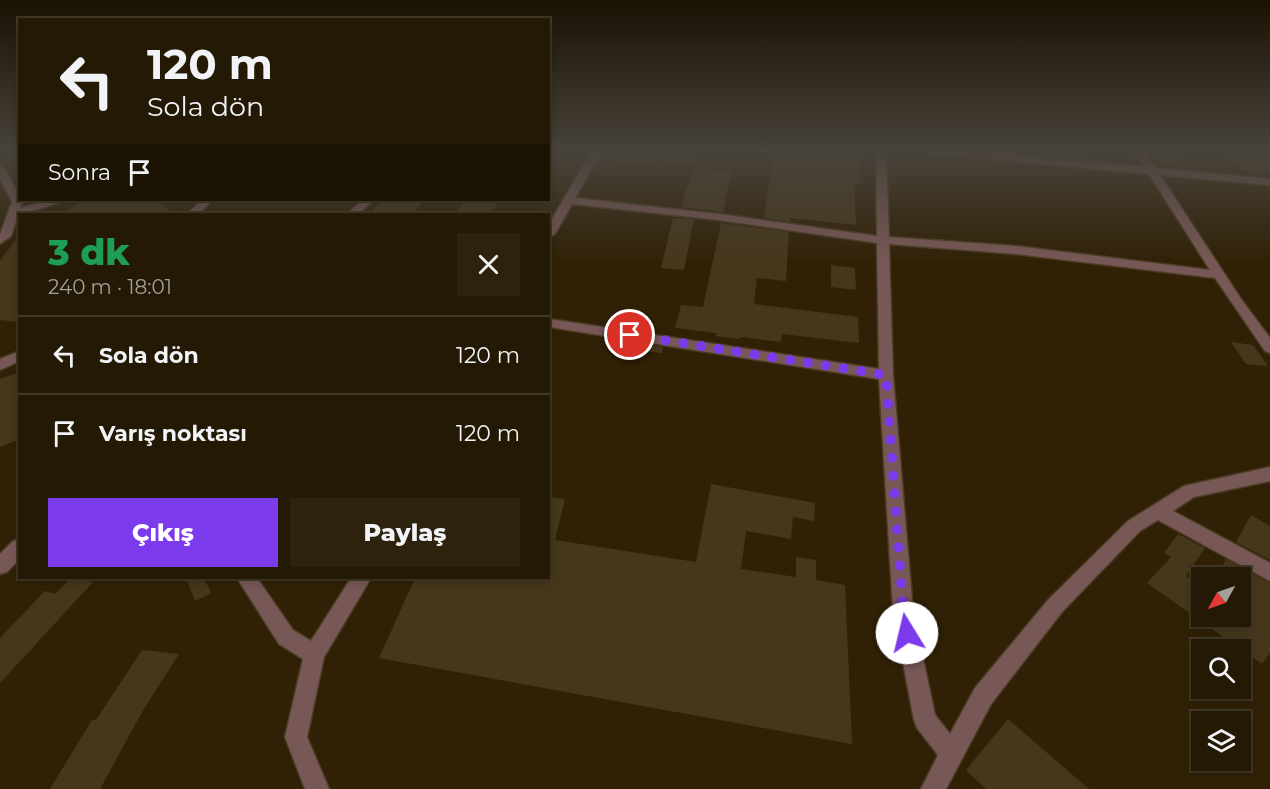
<!DOCTYPE html>
<html lang="tr">
<meta charset="utf-8">
<style>
:root{--surface:#241904;--page:#2c220e;--text:#f1f3f6;--muted:#a3a09a;--line:#413826;--accent:#7c3aed}
body{margin:0;font-family:Montserrat,sans-serif;background:var(--page);color:var(--text);height:100vh;display:flex;flex-direction:column;font-size:22px;white-space:nowrap}
*{box-sizing:border-box;margin:0}
p{font-size:20px;color:var(--muted)}
.icon{flex:none;width:33px;height:33px;fill:none;stroke:currentColor;stroke-width:2;stroke-linecap:round;stroke-linejoin:round}
.map{position:relative;flex:1;overflow:hidden}
.details{position:absolute;left:18px;top:213px;width:532px;height:366px;display:flex;flex-direction:column;background:var(--surface);border-radius:0px;box-shadow:0 3px 9px #0003,0 0 0 2px var(--line)}
.details>*{flex:none}
.guide{position:absolute;left:18px;top:18px;width:532px;height:183px;border-radius:0px;box-shadow:0 3px 9px #0003,0 0 0 2px var(--line);background:#241904;color:var(--text);overflow:hidden}
.needle{width:39px;rotate:230deg}
.tools{position:absolute;left:1191px;top:567px;display:grid;gap:12px}
.tools a{display:grid;place-items:center;width:60px;height:60px;border-radius:0px;background:var(--surface);box-shadow:0 3px 9px #0003,0 0 0 2px var(--line);font-size:30px}
.pin{position:absolute;display:grid;place-items:center;width:51px;height:51px;color:#fff;margin:-26px;border:3px solid #fff;border-radius:50%;box-shadow:0 2px 6px #0007}
.me{position:absolute;width:66px;margin:-33px;rotate:351deg;stroke-linejoin:round;filter:drop-shadow(0 0 4px #0008)}
.turn{display:flex;align-items:center;gap:21px;height:126px;padding:0 30px;font-size:27px}
.turn .icon{width:78px;height:78px;stroke-width:2.5}
.turn b{display:block;font-size:42px;line-height:51px}
.then{display:flex;align-items:center;height:57px;padding:0 30px;background:#0003;gap:12px;font-size:22px}
.round{display:grid;place-items:center;flex:none;width:63px;height:63px;border-radius:0px;background:var(--page)}
.summary{display:flex;align-items:center;justify-content:space-between;height:102px;padding:0 30px}
h1{font-size:36px;font-weight:800;line-height:45px;color:#1e9e55}
.primary-button{display:flex;gap:12px;margin-top:auto;padding:12px 30px}
.primary-button a{flex:1;height:69px;border-radius:0px;background:var(--accent);color:#fff;font-size:24px;font-weight:800;line-height:69px;text-align:center}
.primary-button a+a{background:var(--page);color:var(--text)}
ul{padding:0;list-style:none}
li{display:flex;align-items:center;gap:18px;height:78px;padding:0 30px;border-top:2px solid var(--line)}
li div{flex:1}
li b{display:block;font-size:22px}
li em{font-style:normal}
.map>svg:first-child{display:block}
</style>
<div class="map">
<svg width="1270" height="789" viewBox="0 0 1270 789">
<rect width="100%" height="100%" fill="#302106"/>
<!-- building -->
<g fill="#46371c">
<path d="M609,151H657L652,164L608,160Z"/>
<path d="M658,151H697L693,164L657,160Z"/>
<path d="M774,151H857L861,184L854,183L856,225L790,218V222L764,218Z"/>
<path d="M1222,151H1270V174L1243,172Z"/>
<path d="M1153,152L1172,153L1182,166L1163,164Z"/>
<path d="M693,168L732,171L723,212L681,207Z"/>
<path d="M88,200H155L175,214H64L80,202Z"/>
<path d="M384,200H425L411,214H369Z"/>
<path d="M466,200H500L490,214H455Z"/>
<path d="M673,218L694,219L684,270L661,268Z"/>
<path d="M721,223L789,232L786,281L757,278L754,304L858,317L859,343L782,334L781,342L741,337L740,339L716,336L717,333L675,328L681,305L703,307Z"/>
<path d="M20,234V322L0,320V261Z"/>
<path d="M831,265L855,268L856,290L831,287Z"/>
<path d="M1231,342L1253,345L1268,366L1246,364Z"/>
<path d="M634,343L663,347L662,353L632,350Z"/>
<path d="M20,372V439L0,447V379Z"/>
<path d="M711,484L815,503L814,521L793,517L791,539L746,531L741,569L796,577V557L816,560V580L845,585L852,744L379,658L415,578H549V497L565,499L555,540L696,562Z"/>
<path d="M1251,515L1270,526V560L1236,542Z"/>
<path d="M1178,534L1205,548L1186,576L1202,586V616H1240V578H1216L1226,559L1270,583V653L1262,664L1147,583L1171,557L1164,553Z"/>
<path d="M71,578L93,582L0,683V638L45,591L55,594Z"/>
<path d="M194,578H204L211,593L195,601L187,581Z"/>
<path d="M142,650L179,654L142,712L100,789H50L92,720H96Z"/>
<path d="M1008,719L1089,789H986L966,770Z"/>
</g>
<g fill="none" stroke-linecap="round" stroke-linejoin="round">
<!-- minor casing -->
<g stroke="#4a3c23" stroke-width="3">
<g id="minor">
<path d="M592,151H602L575,198L719,214L877,236L876,151H886L889,237L1016,246L1210,270L1149,174L934,154L930,151H971L1145,167L1134,151H1143L1155,168L1270,179V185L1160,175L1241,299L1270,338V353L1265,351L1215,278L1016,254L889,244L893,375L913,611L935,715L950,734L975,688L1048,600L1128,521L1184,486L1270,467V481L1194,497L1173,511L1270,563V581L1158,520L1140,531L1062,612L991,704L946,789H921L938,755L917,728L914,720L893,611L879,379L549,327V319L879,369L877,243L719,220L572,204L555,234L549,237V224Z"/>
<path d="M0,166L5,169L22,202L20,208L52,200H68L18,215L11,236L0,244V234L12,202L0,179Z"/>
<path d="M202,200H213L198,214H187Z"/>
<path d="M363,200H374L358,214H347Z"/>
<path d="M20,351V361L0,370V359Z"/>
<path d="M20,539V559L7,572L0,574V554L13,541Z"/>
<path d="M237,578H257L293,630L311,641L351,578H371L324,657L307,737L329,789H305L285,737L303,659L279,644Z"/>
</g>
</g>
<!-- minor -->
<use href="#minor" fill="#785857" fill-rule="evenodd"/>
</g>
<!-- sky -->
<linearGradient id="sky" x2="0" y2="1"><stop stop-color="#1a1203"/><stop offset="0.58" stop-color="#48433b"/><stop offset="1" stop-color="#48433b" stop-opacity="0"/></linearGradient>
<rect width="1270" height="262" fill="url(#sky)"/>
<g fill="none" stroke-linecap="round" stroke-linejoin="round">
<!-- route -->
<path stroke="#7c3aed" stroke-width="10" stroke-dasharray="0 18" d="M630,335L886,375L903,611L907,633"/>
</g>
</svg>
<div class="tools">
<a><svg class="needle" viewBox="-14 -14 28 28"><path d="M0-13l5 13h-10z" fill="#e53935"/><path d="M0 13l5-13h-10z" fill="#a3a09a"/></svg></a>
<a><svg class="icon" aria-label="search" viewBox="0 0 24 24"><circle cx="10" cy="10" r="6"/><path d="M15 15l6 6"/></svg></a>
<a><svg class="icon" aria-label="layers" viewBox="0 0 24 24"><path d="M12 4l9 5-9 5-9-5zM3 14l9 5 9-5"/></svg></a>
</div>
<div class="pin" style="left:630px;top:335px;background:#d93025"><svg class="icon" aria-label="arrive" viewBox="0 0 24 24"><path d="M6 21V4h12l-3 4 3 4H6"/></svg></div>
<svg class="me" style="left:907px;top:633px" viewBox="-20 -20 40 40"><circle r="19" fill="#fff"/><path d="M0-13L10 11 0 6-10 11z" fill="#7c3aed"/></svg>
<div class="guide">
<div class="turn"><svg class="icon" aria-label="left" viewBox="0 0 24 24"><path d="M17 20v-9H6M10 6l-5 5 5 5"/></svg><div><b>120 m</b>Sola dön</div></div>
<div class="then">Sonra<svg class="icon" aria-label="arrive" viewBox="0 0 24 24"><path d="M6 21V4h12l-3 4 3 4H6"/></svg></div>
</div>
<section class="details">
<div class="summary"><div><h1>3 dk</h1><p>240 m · 18:01</p></div><a class="round"><svg class="icon" aria-label="close" viewBox="0 0 24 24"><path d="M6 6l12 12M18 6L6 18"/></svg></a></div>
<ul>
<li><svg class="icon" aria-label="left" viewBox="0 0 24 24"><path d="M17 20v-9H6M10 6l-5 5 5 5"/></svg><div><b>Sola dön</b></div><em>120 m</em></li>
<li><svg class="icon" aria-label="arrive" viewBox="0 0 24 24"><path d="M6 21V4h12l-3 4 3 4H6"/></svg><div><b>Varış noktası</b></div><em>120 m</em></li>
</ul>
<div class="primary-button"><a>Çıkış</a><a>Paylaş</a></div>
</section>
</div>
